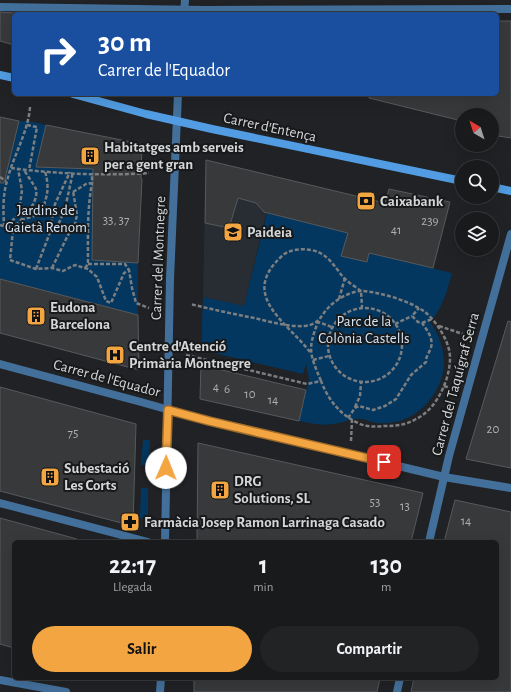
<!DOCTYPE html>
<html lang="es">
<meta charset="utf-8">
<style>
:root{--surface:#181a1c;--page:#212325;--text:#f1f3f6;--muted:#9fa1a3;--line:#36383b;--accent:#f3a542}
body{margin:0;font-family:"Alegreya Sans",sans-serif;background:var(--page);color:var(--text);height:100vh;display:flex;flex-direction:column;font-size:15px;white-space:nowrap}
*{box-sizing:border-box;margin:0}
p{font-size:13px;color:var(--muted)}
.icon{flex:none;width:22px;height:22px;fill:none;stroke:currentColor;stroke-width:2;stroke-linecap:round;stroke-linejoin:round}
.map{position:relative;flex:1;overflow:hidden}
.details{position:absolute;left:12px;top:540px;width:487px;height:140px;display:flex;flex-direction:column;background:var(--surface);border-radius:6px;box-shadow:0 4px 16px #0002,0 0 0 1px var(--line)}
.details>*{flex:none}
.banner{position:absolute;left:12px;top:12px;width:487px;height:84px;border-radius:6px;box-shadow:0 4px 16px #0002,0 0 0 1px var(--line);background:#1a4fa0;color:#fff;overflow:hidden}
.needle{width:26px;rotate:321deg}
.fabs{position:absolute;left:455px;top:108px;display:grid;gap:8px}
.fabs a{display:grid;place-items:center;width:44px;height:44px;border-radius:50%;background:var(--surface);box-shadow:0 4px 16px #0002,0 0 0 1px var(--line);font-size:20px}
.pin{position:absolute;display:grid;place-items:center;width:34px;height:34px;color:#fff;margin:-17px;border-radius:8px;box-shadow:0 2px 6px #0006}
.me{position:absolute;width:44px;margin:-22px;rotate:1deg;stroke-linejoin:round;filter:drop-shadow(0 0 3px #0008)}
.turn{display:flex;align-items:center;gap:14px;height:84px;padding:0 20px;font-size:18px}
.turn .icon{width:52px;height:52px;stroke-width:2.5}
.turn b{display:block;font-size:28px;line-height:34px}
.eta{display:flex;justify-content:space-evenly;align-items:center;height:68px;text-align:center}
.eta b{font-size:24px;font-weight:700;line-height:28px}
.cta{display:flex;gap:8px;margin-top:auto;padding:8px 20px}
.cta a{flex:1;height:46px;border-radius:24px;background:var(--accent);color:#111;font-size:16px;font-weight:700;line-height:46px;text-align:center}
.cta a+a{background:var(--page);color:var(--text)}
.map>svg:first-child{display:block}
</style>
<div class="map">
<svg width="511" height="692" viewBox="0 0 511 692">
<rect width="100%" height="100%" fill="#202225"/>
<!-- built -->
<path fill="#282d34" d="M206,160L275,176L244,306L203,297Z"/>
<!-- green -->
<g fill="#03375f">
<path d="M19,121H29L46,125L36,167L94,169L92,260L138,263V315L0,279V169L7,171Z"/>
<path d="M267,213L348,233L341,256L367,262L369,253L452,273C447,291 443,308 430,322C442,338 448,361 441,380C430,408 408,425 377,423C371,422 362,418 356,419C349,420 341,423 333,424C322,426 310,423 299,421L309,379L306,364L303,374L201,350L203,297L244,306Z"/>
<path d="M143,440H150L149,465H141Z"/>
<path d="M141,488H148V519L140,518Z"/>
</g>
<!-- building -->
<g fill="#37393b" stroke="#575a5d">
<path d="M0,12L14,13V45L0,41Z"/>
<path d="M497,21H511V138L492,135V115H462V121L369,98L370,94H497Z"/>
<path d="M0,117L19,121L4,183H0Z"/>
<path d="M46,125L142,144L141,179H142L138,263L92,260L93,169L36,167Z"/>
<path d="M206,160L385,203L389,189L450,202L433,268L369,253L367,262L341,256L348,233L264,212L256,203L238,198L229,228L205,223Z"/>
<path d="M0,279L138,315L139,370L0,333Z"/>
<path d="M508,321L511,322V468L466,459Z"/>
<path d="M201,365L306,390L299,421L200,399Z"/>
<path d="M0,387L136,424L133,526L0,491Z"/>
<path d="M198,443L423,493L411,542H197Z"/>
<path d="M455,500L511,512V692H411L414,678H497V542H444Z"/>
<path d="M0,518L77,539V542H14V648L0,644Z"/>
<path d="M194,678H380L377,692H194Z"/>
</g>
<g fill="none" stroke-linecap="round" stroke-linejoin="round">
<!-- path -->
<g stroke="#7c7e80" stroke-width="2.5" stroke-dasharray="4 2" stroke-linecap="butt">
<path d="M30,107C28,133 13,156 7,181C3,194 3,210 4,224L13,230L10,260L36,269L52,268L63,271L75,265L88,269L97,277L106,301L111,303L124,273L129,270L132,288L136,303L149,308"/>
<path d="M27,125L37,127L29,170"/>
<path d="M11,168C56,174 105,176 149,173"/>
<path d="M0,177L6,181"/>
<path d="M73,192L86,184L92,183V173"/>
<path d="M21,220L41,214C47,196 50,190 45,171"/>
<path d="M0,225L12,229C21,220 39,204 36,189C34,185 27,175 24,170"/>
<path d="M8,226L19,213L22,190L18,169"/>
<path d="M51,233L59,223L65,209L73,172"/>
<path d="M88,264H125L129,270"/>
<path d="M52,268L68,235L75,224L77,215L73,191"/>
<path d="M85,268L88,264C88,237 87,209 92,183"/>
<path d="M36,269L49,235L55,204L70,172"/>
<path d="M339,299L345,278"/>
<circle cx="365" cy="345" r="37"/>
<path d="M422,323L432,319"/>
<path d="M395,324L412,316"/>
<path d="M439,326L472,337"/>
<path d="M310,352C286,321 238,295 283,255C291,248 309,248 318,252C330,257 336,269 344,278C349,283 356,287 361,291L362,307"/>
<path d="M186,355L307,384L321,381C328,399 339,414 358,423C366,427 375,427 384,426C396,426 406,425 416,419C436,410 450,380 450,358C450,342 437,322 425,312C410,301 380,292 362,291C351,291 337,299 330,306C320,315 321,324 305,326C288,327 271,322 254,318C233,314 211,309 190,304"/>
<path d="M313,360L329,356"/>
<path d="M321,381C310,354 307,350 318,322L332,327"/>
<path d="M444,386L456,390"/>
<path d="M355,407L360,396L361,383"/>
<path d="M348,418L355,408L359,406L373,410L385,406L396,399L411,375L426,362C426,356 428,355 430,350C435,340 427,330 422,323L418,322L412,316L419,308"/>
<path d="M351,441L352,420"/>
</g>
<!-- minor -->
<g stroke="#43709b" stroke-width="8">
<path d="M0,7L205,10L511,9"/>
<path d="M184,13L185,0"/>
<path d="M0,503L148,542"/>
<path d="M165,542L170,279L178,94"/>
<path d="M429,542L449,456L511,234"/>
<path d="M0,680L66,692"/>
<path d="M160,692L161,678"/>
<path d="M397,692L400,678"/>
</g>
<!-- tertiary -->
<path stroke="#43709b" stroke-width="8" d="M0,364L141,402L194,417L444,477L511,488"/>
<!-- secondary -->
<g stroke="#519ce2" stroke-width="8">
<path d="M0,75L14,78"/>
<path d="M73,94L146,114L212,129L462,181"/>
<path d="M492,187L511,191"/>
</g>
</g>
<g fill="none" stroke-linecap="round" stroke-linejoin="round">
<!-- route casing -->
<g stroke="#9e6b2b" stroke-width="10">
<path id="route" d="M166,468L168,410L209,421L384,462"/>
</g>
<!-- route -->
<use href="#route" stroke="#f3a542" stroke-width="7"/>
</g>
<!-- icons -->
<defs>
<g id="building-square" transform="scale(1)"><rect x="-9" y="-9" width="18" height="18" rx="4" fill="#f3a542" stroke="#17191b"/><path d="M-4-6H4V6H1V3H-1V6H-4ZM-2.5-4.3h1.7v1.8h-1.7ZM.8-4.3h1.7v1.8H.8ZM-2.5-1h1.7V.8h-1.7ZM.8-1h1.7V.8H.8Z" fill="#111"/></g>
<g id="bank-square" transform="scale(1)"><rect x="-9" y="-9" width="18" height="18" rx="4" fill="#f3a542" stroke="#17191b"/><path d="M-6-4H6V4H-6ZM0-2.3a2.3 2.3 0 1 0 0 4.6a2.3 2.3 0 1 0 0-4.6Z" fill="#111"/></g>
<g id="school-square" transform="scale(1)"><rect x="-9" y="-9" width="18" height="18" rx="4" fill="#f3a542" stroke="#17191b"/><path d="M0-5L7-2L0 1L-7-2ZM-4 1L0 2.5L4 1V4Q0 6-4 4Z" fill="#111"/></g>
<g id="hospital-square" transform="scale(1)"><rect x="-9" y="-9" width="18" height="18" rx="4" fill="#f3a542" stroke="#17191b"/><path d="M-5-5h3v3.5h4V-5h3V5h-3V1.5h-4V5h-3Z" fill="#111"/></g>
<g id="pharmacy-square" transform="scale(1)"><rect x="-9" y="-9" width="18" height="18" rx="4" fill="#f3a542" stroke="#17191b"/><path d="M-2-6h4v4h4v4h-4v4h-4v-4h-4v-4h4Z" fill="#111"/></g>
</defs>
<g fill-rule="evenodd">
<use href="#building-square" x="90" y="156"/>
<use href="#bank-square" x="366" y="201"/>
<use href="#school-square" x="233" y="232"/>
<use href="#building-square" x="36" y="316"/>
<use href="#hospital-square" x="115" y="355"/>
<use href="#building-square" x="50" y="477"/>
<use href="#building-square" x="220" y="490"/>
<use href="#pharmacy-square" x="130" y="522"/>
</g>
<g text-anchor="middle" stroke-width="4" stroke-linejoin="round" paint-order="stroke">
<!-- number labels -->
<g font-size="13" fill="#adafb0">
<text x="116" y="224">33, 37</text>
<text x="430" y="225">239</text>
<text x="396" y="234">41</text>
<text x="216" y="391">4</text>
<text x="227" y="393">6</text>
<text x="250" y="398">10</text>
<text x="273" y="404">14</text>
<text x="493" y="433">20</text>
<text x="73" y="437">75</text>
<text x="375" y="506">53</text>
<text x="405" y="510">13</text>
<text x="466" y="525">14</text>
</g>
<!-- street labels -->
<g font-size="15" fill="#d4d6d7" stroke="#17191b">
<text transform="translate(270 127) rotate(12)" y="5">Carrer d'Entença</text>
<text transform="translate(158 258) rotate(-88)" y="5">Carrer del Montnegre</text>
<text transform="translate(107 378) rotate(15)" y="5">Carrer de l'Equador</text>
<text transform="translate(455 384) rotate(-75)" y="5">Carrer del Taquígraf Serra</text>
</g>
<!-- poi labels -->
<g font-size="15" font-weight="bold" fill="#d4d6d7" stroke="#17191b" text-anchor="start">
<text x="104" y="152">Habitatges amb serveis<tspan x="104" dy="17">per a gent gran</tspan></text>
<text x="380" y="206">Caixabank</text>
<text x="247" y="237">Paideia</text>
<text x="50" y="312">Eudona<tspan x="50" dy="17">Barcelona</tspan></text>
<text x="129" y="351">Centre d'Atenció<tspan x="129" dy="17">Primària Montnegre</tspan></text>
<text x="64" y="473">Subestació<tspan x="64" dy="17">Les Corts</tspan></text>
<text x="234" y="486">DRG<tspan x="234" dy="17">Solutions, SL</tspan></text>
<text x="144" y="527">Farmàcia Josep Ramon Larrinaga Casado</text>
</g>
<!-- park labels -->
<g font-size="15" fill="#d3e5f7" stroke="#17191b">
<text x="46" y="215">Jardins de<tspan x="46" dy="17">Gaietà Renom</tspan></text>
<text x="364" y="326">Parc de la<tspan x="364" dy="17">Colònia Castells</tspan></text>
</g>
</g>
</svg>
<div class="fabs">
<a><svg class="needle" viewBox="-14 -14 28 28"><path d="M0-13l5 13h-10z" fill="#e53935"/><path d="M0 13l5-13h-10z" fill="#9fa1a3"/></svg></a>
<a><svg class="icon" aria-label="search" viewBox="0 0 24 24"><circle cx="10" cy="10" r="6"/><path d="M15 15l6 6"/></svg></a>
<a><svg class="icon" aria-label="layers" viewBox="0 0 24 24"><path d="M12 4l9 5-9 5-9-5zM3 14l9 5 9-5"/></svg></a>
</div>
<div class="pin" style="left:384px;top:462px;background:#d93025"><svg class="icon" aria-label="arrive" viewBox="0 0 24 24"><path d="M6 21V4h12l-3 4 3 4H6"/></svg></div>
<svg class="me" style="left:166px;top:468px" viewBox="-20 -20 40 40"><circle r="19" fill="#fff"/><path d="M0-13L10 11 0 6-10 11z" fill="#f3a542"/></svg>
<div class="banner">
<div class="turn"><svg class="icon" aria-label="right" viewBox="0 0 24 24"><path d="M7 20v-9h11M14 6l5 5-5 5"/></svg><div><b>30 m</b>Carrer de l'Equador</div></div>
</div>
<section class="details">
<div class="eta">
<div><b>22:17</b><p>Llegada</p></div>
<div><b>1</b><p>min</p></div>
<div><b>130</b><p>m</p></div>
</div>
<div class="cta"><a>Salir</a><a>Compartir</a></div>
</section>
</div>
